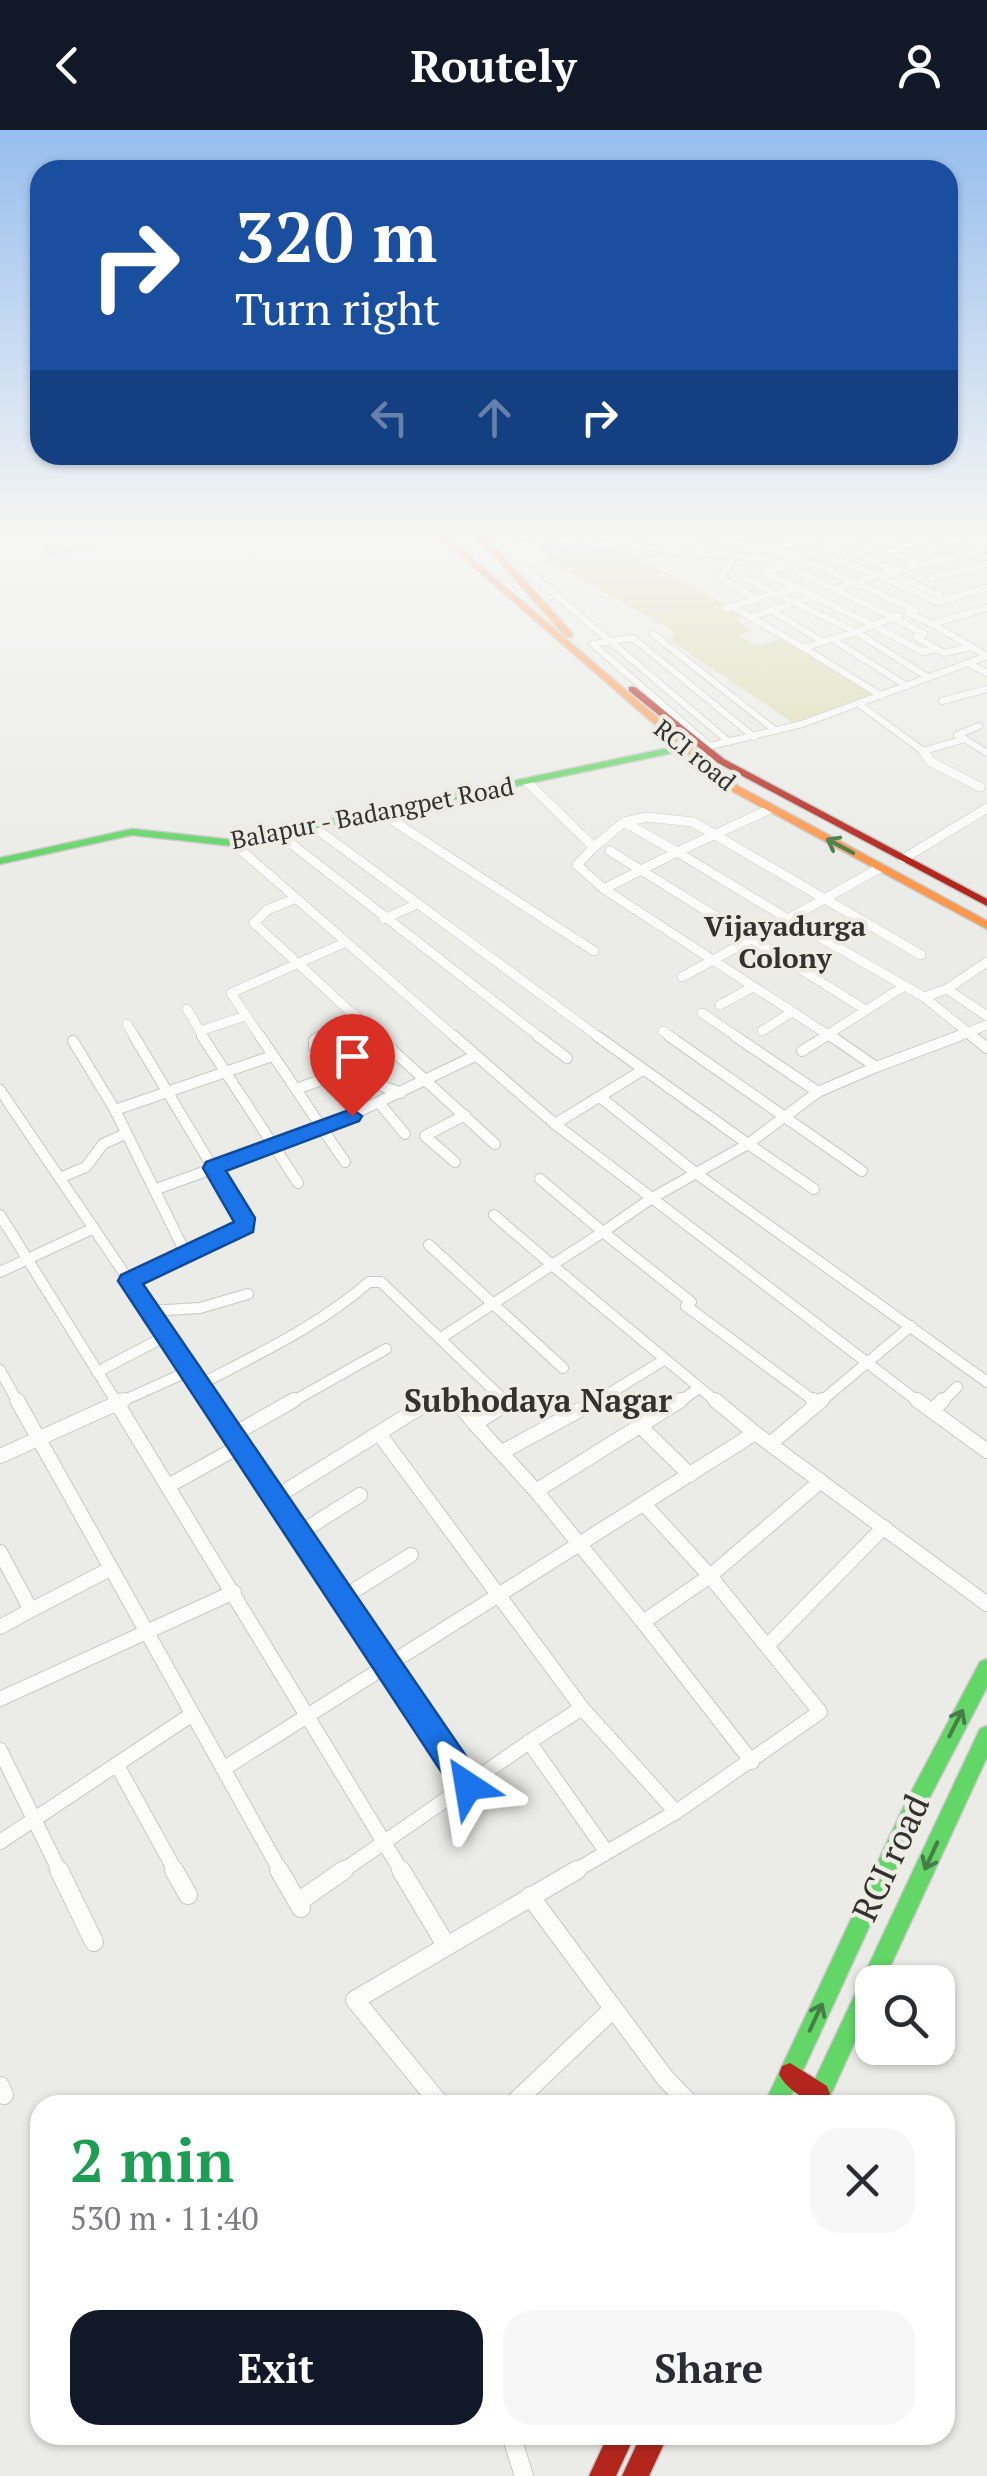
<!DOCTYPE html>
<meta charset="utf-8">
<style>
:root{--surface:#fff;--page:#f7f7f7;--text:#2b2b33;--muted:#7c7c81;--accent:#111827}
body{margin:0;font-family:"PT Serif",serif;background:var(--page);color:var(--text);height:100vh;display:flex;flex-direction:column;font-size:38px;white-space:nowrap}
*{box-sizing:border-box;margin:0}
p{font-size:32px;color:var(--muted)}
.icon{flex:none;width:55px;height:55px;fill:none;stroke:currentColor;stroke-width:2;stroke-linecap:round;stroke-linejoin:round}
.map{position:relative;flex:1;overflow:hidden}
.sheet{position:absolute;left:30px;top:1965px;width:925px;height:350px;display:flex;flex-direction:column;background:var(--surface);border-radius:30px;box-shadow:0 2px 8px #0004}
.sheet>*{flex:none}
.banner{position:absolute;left:30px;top:30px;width:928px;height:305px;border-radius:30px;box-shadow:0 2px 8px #0004;background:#1a4fa0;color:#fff;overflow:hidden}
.fabs{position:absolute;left:855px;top:1835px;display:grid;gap:20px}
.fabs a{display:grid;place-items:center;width:100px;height:100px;border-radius:20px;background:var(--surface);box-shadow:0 2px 8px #0004;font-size:50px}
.pin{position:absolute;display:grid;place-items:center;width:85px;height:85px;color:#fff;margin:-102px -42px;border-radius:50% 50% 50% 0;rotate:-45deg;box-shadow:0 0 10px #0007}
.pin .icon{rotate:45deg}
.me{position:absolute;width:110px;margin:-55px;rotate:327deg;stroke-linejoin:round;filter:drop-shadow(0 0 8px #0008)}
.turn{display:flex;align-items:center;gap:35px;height:210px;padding:0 40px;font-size:45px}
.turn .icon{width:130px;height:130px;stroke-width:2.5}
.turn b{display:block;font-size:70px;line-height:85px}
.lanes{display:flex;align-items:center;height:95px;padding:0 40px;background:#0003;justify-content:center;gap:50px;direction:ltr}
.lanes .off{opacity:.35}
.round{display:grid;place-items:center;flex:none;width:105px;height:105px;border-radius:30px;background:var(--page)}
.summary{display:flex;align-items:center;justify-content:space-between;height:170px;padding:0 40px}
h1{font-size:60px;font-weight:700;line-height:75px;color:#1e9e55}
.button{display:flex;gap:20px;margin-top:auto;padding:20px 40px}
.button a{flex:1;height:115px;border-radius:30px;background:var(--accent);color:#fff;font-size:40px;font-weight:700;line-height:115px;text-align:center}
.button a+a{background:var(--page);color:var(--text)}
header{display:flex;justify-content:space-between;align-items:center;height:130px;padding:0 40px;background:var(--accent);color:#fff;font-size:45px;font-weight:700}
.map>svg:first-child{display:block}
</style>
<header><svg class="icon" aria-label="back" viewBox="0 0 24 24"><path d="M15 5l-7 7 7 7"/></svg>Routely<svg class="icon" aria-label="person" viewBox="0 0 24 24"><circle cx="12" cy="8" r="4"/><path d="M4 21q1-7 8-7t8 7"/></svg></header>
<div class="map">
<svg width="987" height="2346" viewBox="0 0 987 2346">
<rect width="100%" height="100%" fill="#ebebe7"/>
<!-- green -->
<g fill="#dddcb0">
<path d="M31,404H161L49,426Z"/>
<path d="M543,421L644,431L714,468L742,487L738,491L751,501L738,506L757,516L781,509L877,564L795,594L672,512L674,501L550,433Z"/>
</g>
<!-- building -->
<path fill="#d4d4d1" d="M537,414L654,425L643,431L543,421Z"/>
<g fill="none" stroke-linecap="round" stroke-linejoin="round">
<!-- street-far4 casing -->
<g stroke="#c8c8c4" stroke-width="8">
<g id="street-far4">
<path d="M499,404L770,429L774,430L894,488L873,495L764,442L785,436"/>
<path d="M761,404L878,445L987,419"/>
<path d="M809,404L831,412"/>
<path d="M855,404L920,435"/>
<path d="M891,404L942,430"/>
<path d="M921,404L965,424"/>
<path d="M942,413L973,405"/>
<path d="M684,418L725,404"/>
<path d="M844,418L895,441"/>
<path d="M719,422L767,405"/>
<path d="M734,428L721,447L756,469"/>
<path d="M806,430L915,480L908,483L932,494L987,478"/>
<path d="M525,439L729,612"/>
<path d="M890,443L940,466"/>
<path d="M931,448L987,434"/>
<path d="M746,449L856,502L832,509L907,556"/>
<path d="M831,460L878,445L937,472L987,458"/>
<path d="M731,476L804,518L832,509"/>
<path d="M726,478L799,457"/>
<path d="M771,480L823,512"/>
<path d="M899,486L894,488L924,504L916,507L937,519"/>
<path d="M749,488L814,466"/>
<path d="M932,494L987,526"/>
<path d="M653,504L776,601"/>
<path d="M804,518L882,566"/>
<path d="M968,533L987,543"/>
<path d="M929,548L856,502L873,495L923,522L937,519L944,523L971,517"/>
<path d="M942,571L987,559"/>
<path d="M859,574L923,621L965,609L987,623"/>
<path d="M963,608L957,605L979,596"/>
<path d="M710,616L593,514L633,508L754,607"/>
<path d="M706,617L802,594L987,526"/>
<path d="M923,621L926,625"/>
</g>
</g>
<!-- street-far3 casing -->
<g stroke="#c8c8c4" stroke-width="10">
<g id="street-far3">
<path d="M924,622L931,632L980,657"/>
<path d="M527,652L594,717L577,735L604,759"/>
<path d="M381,683L594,821"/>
<path d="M624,692L647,687L693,692L921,825"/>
<path d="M314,697L600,908"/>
<path d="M280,705L541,908"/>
<path d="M233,713L456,908"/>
<path d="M594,717L624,692L677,722L770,679"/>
<path d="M610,721L641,740L677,722L788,789L682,847"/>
<path d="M903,729L987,678"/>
<path d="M880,738L788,789L924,867L947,859"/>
<path d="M294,769L267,780L254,793L379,908"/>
<path d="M384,789L415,775"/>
<path d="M987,832L947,859L987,886"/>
<path d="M924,867L975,908"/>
<path d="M720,875L753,857"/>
<path d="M187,879L204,908"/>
<path d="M702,883L739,908"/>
<path d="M127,894L135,908"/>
<path d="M200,901L245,886"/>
<path d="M663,901L673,908"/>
<path d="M762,901L792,882"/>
<path d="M829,904L835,908"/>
<path d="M828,905L604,759L641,740L866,880"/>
<path d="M261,908L231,863L344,813"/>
<path d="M317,908L355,884"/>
<path d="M822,908L903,857"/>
<path d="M953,908L987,895"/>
</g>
</g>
<!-- street-far2 casing -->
<g stroke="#c8c8c4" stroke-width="12">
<g id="street-far2">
<path d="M202,906L298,1053"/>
<path d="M260,906L345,1032"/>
<path d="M321,906L314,910V917L344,942L401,963"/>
<path d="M377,906L495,1014"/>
<path d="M454,906L555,994L920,1273"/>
<path d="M538,906L567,928"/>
<path d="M597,906L748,1014L652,1068L603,1102L691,1172L686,1176L817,1273"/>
<path d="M669,906L862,1041"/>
<path d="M735,906L818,962L748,1014L814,1059"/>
<path d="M831,906L876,937L959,906"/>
<path d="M972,906L987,918"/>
<path d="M73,911L115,980L186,1124"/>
<path d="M802,921L826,906"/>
<path d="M296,959L344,942"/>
<path d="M0,960L212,1273"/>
<path d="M818,962L876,937"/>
<path d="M600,967L697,1044L987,1252"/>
<path d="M380,974L405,1004"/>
<path d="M115,980L272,926"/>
<path d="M555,994L643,940"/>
<path d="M455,1032L425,1006L465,985"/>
<path d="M62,1047L86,1037L103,1014L125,1004"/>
<path d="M154,1060L324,998L475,926"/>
<path d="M0,1085L117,1273"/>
<path d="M494,1085L552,1135L603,1102L540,1049"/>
<path d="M429,1115L563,1238"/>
<path d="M0,1142L94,1098"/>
<path d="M129,1151L246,1093L134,906"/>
<path d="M149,1181L200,1178L248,1164"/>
<path d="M441,1208L552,1135L718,1273"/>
<path d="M0,1240L18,1273"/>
<path d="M97,1242L166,1206"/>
<path d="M199,1255C258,1224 319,1196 369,1152H381L507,1273"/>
<path d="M118,1273L189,1241"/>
<path d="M290,1273L386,1219"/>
<path d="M428,1273L442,1264L450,1265L457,1273"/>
<path d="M594,1273L664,1230"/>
<path d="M678,1273L699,1258"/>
<path d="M819,1273L911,1196"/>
<path d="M941,1273L957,1257"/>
</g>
</g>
<!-- street-far1 casing -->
<g stroke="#c8c8c4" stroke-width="16">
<g id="street-far1">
<path d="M17,1270L281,1742"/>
<path d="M115,1270L402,1742"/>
<path d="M210,1270L276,1367L432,1270"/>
<path d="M455,1270L475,1294"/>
<path d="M504,1270L507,1273L475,1294L536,1361L643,1492"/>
<path d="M715,1270L755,1303"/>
<path d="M813,1270L817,1273"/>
<path d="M917,1270L987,1321"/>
<path d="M932,1281L943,1270"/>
<path d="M642,1298L690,1345"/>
<path d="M234,1304L294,1270"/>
<path d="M380,1305L582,1578L676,1682"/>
<path d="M770,1314L822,1270"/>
<path d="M502,1322L598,1270"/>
<path d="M0,1326L124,1270"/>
<path d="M168,1356L242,1315"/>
<path d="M536,1361L681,1270"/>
<path d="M276,1367L468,1656"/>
<path d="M301,1402L360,1365"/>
<path d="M0,1422L31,1480L0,1497"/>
<path d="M344,1467L411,1425"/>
<path d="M31,1480L110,1439"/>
<path d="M767,1516L884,1397"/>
<path d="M0,1569L234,1462"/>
<path d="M582,1578L529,1612L606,1721"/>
<path d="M0,1620L60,1742"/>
<path d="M752,1632L643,1492L710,1446L821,1351"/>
<path d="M117,1635L176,1742"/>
<path d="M223,1639L755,1303L987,1474"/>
<path d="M0,1712L191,1585"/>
<path d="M341,1742L529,1612"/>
<path d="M573,1742L676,1682L820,1582L710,1446L644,1374"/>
</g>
</g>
<!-- street casing -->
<g stroke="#c8c8c4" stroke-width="20">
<g id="street">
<path d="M59,1740L94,1812"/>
<path d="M174,1740L188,1765"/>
<path d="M279,1740L301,1778"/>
<path d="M401,1740L446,1815"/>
<path d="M530,1766L665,1948L691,1975"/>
<path d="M298,1772L344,1740"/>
<path d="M0,1956L4,1965"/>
<path d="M441,1975L355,1870L577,1740"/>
<path d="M512,1975L613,1879"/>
<path d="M511,2305L524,2346"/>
</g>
</g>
<!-- fast casing -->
<g stroke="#c8c8c4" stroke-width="3">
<g id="fast">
<path d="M683,615L688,618L686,620L233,716L132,705L0,734V728L132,699L233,710Z"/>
<path d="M987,1529V1557L921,1684L787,1975H764L907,1670L980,1532Z"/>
<path d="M987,1596V1627L883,1852H872V1874L826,1975H803L980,1599Z"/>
</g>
</g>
<!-- slow casing -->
<g stroke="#c8c8c4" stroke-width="3">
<g id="slow">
<path d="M436,404H443L738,656L987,791V799L730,660Z"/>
<path d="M475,404H483L572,503V507H566Z"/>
</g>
</g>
<!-- jam casing -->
<g stroke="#c8c8c4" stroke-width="3">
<g id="jam">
<path d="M629,557H635L724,629L987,769V776L718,633L629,561Z"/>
<path d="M790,1933L827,1956L830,1964L827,1972L820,1975C806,1971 785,1958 779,1944L782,1936Z"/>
<path d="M608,2305H635L616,2346H589Z"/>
<path d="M641,2305H668L649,2346H622Z"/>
</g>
</g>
<!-- street-far4 -->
<use href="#street-far4" stroke="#fcfcfb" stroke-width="6"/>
<!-- street-far3 -->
<use href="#street-far3" stroke="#fcfcfb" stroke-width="9"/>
<!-- street-far2 -->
<use href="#street-far2" stroke="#fcfcfb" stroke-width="10"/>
<!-- street-far1 -->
<use href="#street-far1" stroke="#fcfcfb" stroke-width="14"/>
<!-- street -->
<use href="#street" stroke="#fcfcfb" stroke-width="18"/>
<!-- fast -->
<use href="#fast" fill="#63d668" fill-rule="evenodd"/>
<!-- slow -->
<use href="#slow" fill="#ff974d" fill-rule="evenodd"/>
<!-- jam -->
<use href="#jam" fill="#b3261e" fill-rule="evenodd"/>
</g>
<!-- one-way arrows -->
<defs><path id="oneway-shaft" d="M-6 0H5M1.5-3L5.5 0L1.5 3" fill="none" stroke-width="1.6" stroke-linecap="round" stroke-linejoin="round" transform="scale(2.5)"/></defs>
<g stroke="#487c49">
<use href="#oneway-shaft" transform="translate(840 716) rotate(-152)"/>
<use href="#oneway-shaft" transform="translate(956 1593) rotate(-63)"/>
<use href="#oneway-shaft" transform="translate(931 1726) rotate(115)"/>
<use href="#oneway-shaft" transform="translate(816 1887) rotate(-65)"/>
</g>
<!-- sky -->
<linearGradient id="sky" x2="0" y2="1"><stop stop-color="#96beee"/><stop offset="0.55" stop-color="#f6f6f4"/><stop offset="1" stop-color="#f6f6f4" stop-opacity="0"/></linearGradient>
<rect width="987" height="732" fill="url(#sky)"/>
<!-- route -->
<path fill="#1a73e8" stroke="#114b97" stroke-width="2.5" d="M352,979L362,986L359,991L226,1041L255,1088L253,1102L143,1154L479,1645L483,1656L479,1667L468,1671L458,1667L118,1151L121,1145L234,1092L203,1038L206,1032Z"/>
<g text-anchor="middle" stroke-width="9" stroke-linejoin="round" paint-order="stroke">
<!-- far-street labels -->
<g font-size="25" fill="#32322f" stroke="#edede5">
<text transform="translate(695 625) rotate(39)" y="9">RCI road</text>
<text transform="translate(372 683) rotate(-11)" y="9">Balapur - Badangpet Road</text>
</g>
<!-- far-neighbourhood labels -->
<g font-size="28" font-weight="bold" fill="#32322f" stroke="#edede5">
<text x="785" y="806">Vijayadurga<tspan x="785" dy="32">Colony</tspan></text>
</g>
<!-- neighbourhood labels -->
<g font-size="32" font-weight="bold" fill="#32322f" stroke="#edede5">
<text x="538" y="1282">Subhodaya Nagar</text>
</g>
<!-- near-street labels -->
<g font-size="35" fill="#32322f" stroke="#edede5">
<text transform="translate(891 1728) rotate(-65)" y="12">RCI road</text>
</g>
</g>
</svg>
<div class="fabs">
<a><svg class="icon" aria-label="search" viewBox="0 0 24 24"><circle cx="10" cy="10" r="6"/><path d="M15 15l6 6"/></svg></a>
</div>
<div class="pin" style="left:352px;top:986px;background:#d93025"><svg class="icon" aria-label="arrive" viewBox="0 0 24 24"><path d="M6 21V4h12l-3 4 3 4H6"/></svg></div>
<svg class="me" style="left:468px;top:1656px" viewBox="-20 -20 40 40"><path d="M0-17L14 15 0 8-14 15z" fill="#1a73e8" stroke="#fff" stroke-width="4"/></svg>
<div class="banner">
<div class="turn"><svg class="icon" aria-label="right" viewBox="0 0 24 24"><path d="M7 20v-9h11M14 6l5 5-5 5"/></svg><div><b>320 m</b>Turn right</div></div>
<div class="lanes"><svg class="icon off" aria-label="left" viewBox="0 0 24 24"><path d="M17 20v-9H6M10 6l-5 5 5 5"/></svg><svg class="icon off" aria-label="ahead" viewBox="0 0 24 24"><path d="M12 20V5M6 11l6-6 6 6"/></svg><svg class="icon" aria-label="right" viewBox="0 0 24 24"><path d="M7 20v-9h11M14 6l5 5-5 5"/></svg></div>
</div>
<section class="sheet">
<div class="summary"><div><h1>2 min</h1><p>530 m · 11:40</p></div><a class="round"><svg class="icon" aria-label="close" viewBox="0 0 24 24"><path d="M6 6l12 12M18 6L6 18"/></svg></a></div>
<div class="button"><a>Exit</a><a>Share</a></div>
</section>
</div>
